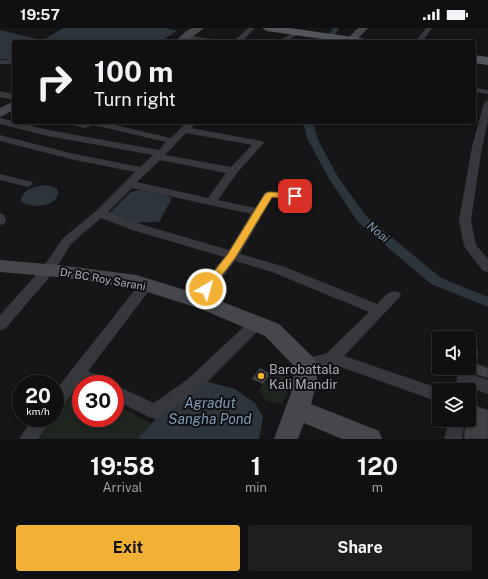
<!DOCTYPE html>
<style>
:root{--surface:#101012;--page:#1e1e20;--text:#f1f3f6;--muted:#9c9d9f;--line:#303032;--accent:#f2b134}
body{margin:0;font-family:"Public Sans",sans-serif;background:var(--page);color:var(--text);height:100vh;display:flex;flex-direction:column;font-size:15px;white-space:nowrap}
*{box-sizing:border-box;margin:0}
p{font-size:13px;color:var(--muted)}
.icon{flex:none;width:22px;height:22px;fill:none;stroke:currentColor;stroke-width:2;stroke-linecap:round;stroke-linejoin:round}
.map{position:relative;height:411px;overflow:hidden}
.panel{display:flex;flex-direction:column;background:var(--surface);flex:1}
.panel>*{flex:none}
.banner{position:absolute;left:12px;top:12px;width:464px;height:84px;border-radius:4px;box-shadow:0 2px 6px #0003,0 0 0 1px var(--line);background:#101012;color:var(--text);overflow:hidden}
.tools{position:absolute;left:432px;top:303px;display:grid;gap:8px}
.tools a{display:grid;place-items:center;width:44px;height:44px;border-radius:4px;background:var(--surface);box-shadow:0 2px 6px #0003,0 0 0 1px var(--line);font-size:20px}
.speed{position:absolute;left:12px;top:347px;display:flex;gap:8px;font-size:20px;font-weight:700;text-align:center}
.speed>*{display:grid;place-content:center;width:52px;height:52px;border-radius:50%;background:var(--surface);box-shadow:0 2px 6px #0003,0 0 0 1px var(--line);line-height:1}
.speed small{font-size:10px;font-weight:400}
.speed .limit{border:6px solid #d22;background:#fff;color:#111}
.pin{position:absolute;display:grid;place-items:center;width:34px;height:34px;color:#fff;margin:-17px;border-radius:8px;box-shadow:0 2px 6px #0006}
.me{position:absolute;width:44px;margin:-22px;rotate:38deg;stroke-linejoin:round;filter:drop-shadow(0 0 3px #0008)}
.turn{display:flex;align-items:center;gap:14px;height:84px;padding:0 16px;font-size:18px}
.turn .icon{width:52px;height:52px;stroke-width:2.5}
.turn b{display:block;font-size:28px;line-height:34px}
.eta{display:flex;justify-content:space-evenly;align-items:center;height:68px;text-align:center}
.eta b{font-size:24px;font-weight:700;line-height:28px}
.action{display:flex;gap:8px;margin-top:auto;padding:8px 16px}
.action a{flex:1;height:46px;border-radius:4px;background:var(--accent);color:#111;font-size:16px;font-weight:700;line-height:46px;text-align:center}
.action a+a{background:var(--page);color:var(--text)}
.status{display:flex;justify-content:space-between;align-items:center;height:28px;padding:0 20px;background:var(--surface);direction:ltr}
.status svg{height:11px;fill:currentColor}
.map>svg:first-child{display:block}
</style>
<div class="status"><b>19:57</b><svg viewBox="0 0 49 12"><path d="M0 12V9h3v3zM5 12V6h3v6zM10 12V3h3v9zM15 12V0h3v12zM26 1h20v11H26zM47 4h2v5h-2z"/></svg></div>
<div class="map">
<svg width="488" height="411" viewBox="0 0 488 411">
<rect width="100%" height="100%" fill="#161618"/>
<!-- green -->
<g fill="#1e261f">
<path d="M278,342L290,349L292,357L281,376L267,373L259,363L270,346Z"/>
<path d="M71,353L81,358V390H115V376L152,396L138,411H27L43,390H55V374Z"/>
</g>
<!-- water -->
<g fill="#2c353c">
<path d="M63,0H167L177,3L159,14H46L42,13Z"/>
<path d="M0,2L37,11L39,14H14V32L0,31Z"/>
<path d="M47,157L56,160L58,163C59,179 32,181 22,174L21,171C24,160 37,158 47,157Z"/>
<path d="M144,161L172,170L159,194H143L131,197L106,188L131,164Z"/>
<path d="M204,353L235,361L255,375L263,389L259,411H138L164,382Z"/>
</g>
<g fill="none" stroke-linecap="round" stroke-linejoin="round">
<!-- canal -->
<g fill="#2c353c" fill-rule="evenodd">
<path d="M333,0H339L331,14H325Z"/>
<path d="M303,94H313L318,112L338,149L366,188L441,250L488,269V279L431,256L358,194L328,149L308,112Z"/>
</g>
</g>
<!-- building -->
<g fill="#404145" stroke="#303034">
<path d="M477,336L488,340V350L476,346Z"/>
<path d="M260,340L270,346L263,356L252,351Z"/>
<path d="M469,376L488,382V411H464L466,392H469Z"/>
</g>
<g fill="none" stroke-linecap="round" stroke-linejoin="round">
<!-- street -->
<g fill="#37383d" fill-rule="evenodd">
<path d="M248,0H255L241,14C227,14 191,16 181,9L184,7L211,11H236Z"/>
<path d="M426,0H432L422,14H415Z"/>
<path d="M295,4L300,5L284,14H276Z"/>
<rect x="0" y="32" width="14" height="4"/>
<path d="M474,60L488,62V66L474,64Z"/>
<path d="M0,63L14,66V72L0,69Z"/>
<path d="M488,72V93L482,119L471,192L476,217L488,231V244L483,243L464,218L459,192L472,119L484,75Z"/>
<path d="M0,90L48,102L159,122L166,114L93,97L84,100L69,96L67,94H102L171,110L187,94H197L191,100L262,113L264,115L262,117L237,145L218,172L255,180L265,164L295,165L301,168L295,171L272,170L240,226L282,238L377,276C384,269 389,261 399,264L401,267L399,270L344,328L444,362H439V374L332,336L306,342L301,340L298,336L301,332L327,325L369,284L272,244L235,233L202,277L197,278L192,277L190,273L192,269L224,229L132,202L101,190L71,216L53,245L5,301L0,302V287L43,239L63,210L96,183L135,144L70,131L0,113V107L70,125L140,139L153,127L48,108L0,96ZM186,105L252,117L231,139L165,127ZM160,132L226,145L208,170L137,154ZM132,160L251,186L229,222L140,196L108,184Z"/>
<path d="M0,146L32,154L33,156L28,159L0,152Z"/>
<path d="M0,185L4,187L6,193L4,196L0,197Z"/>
<path d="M146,252L151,254L153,257L151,260L88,343L105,351L107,356H84L80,354L61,380L55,382V363L141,254Z"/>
<path d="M256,291L261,292L263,296L261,300L200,361L161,389L155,391L149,389L115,372V357L154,375L188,351L251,292Z"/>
<path d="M471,316L476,318C480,324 478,332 474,338L475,340L474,347L488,352V366L471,360L469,366V362H455L459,340H469V317Z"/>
<path d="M33,390H51L38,411H19Z"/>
<path d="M449,392H465L462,411H444Z"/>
</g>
<!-- secondary -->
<g fill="#45474d" fill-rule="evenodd">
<path d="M192,0H204L186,14H175L185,4Z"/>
<path d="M358,0H368L355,14H347L346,12Z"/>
<path d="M14,73V82L0,89V80Z"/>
<path d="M0,232L59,237L136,247L215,271L279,296L314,330C321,344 315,362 311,376L379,403L382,411H342L304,395L298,411H274L291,365L295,339L265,308L201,281L135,260L59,249L0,244Z"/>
</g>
<!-- primary -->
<g fill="#53555c" fill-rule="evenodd">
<path d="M262,0H290L366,11L372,14H343L267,3Z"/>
<path d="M474,27L488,29V37L474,35Z"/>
</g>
</g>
<!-- route -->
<path fill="#f2b134" stroke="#9d7322" d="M269,164L295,165L299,168L295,170L272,169L235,230L209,264H202L201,261L202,259L228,226L265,166Z"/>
<!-- markers -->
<circle fill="#f2b134" stroke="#111113" stroke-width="1.5" cx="261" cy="348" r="4"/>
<g text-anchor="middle" stroke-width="4" stroke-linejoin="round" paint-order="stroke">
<!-- street labels -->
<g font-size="11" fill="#a8adb8" stroke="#111113">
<text transform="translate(103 251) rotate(10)" y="4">Dr BC Roy Sarani</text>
</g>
<!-- water labels -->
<g font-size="12" font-style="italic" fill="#7f9bb3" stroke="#111113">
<text transform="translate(378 204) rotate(40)" y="4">Noai</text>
</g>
<!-- near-poi labels -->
<g font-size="13" fill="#a8adb8" stroke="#111113" text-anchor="start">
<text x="269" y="346">Barobattala<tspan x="269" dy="15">Kali Mandir</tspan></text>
</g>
<!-- near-water labels -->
<g font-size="14" font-style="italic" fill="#7f9bb3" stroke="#111113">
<text x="210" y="380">Agradut<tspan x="210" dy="16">Sangha Pond</tspan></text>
</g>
</g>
</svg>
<div class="tools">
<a><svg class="icon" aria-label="sound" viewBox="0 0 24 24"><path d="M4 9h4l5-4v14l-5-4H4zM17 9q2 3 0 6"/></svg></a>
<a><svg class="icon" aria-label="layers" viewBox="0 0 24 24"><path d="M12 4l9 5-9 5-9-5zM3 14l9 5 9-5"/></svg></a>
</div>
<div class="speed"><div>20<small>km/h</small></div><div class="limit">30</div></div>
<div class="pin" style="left:295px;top:168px;background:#d93025"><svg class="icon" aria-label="arrive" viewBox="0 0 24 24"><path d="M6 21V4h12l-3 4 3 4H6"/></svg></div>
<svg class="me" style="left:206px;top:261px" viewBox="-20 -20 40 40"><circle r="17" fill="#f2b134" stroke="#fff" stroke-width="3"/><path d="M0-11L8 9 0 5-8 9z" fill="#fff"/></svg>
<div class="banner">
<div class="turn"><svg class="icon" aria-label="right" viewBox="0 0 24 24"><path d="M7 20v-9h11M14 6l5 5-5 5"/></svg><div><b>100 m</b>Turn right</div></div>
</div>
</div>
<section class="panel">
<div class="eta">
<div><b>19:58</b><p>Arrival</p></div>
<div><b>1</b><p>min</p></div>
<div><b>120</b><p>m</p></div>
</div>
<div class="action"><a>Exit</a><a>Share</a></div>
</section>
